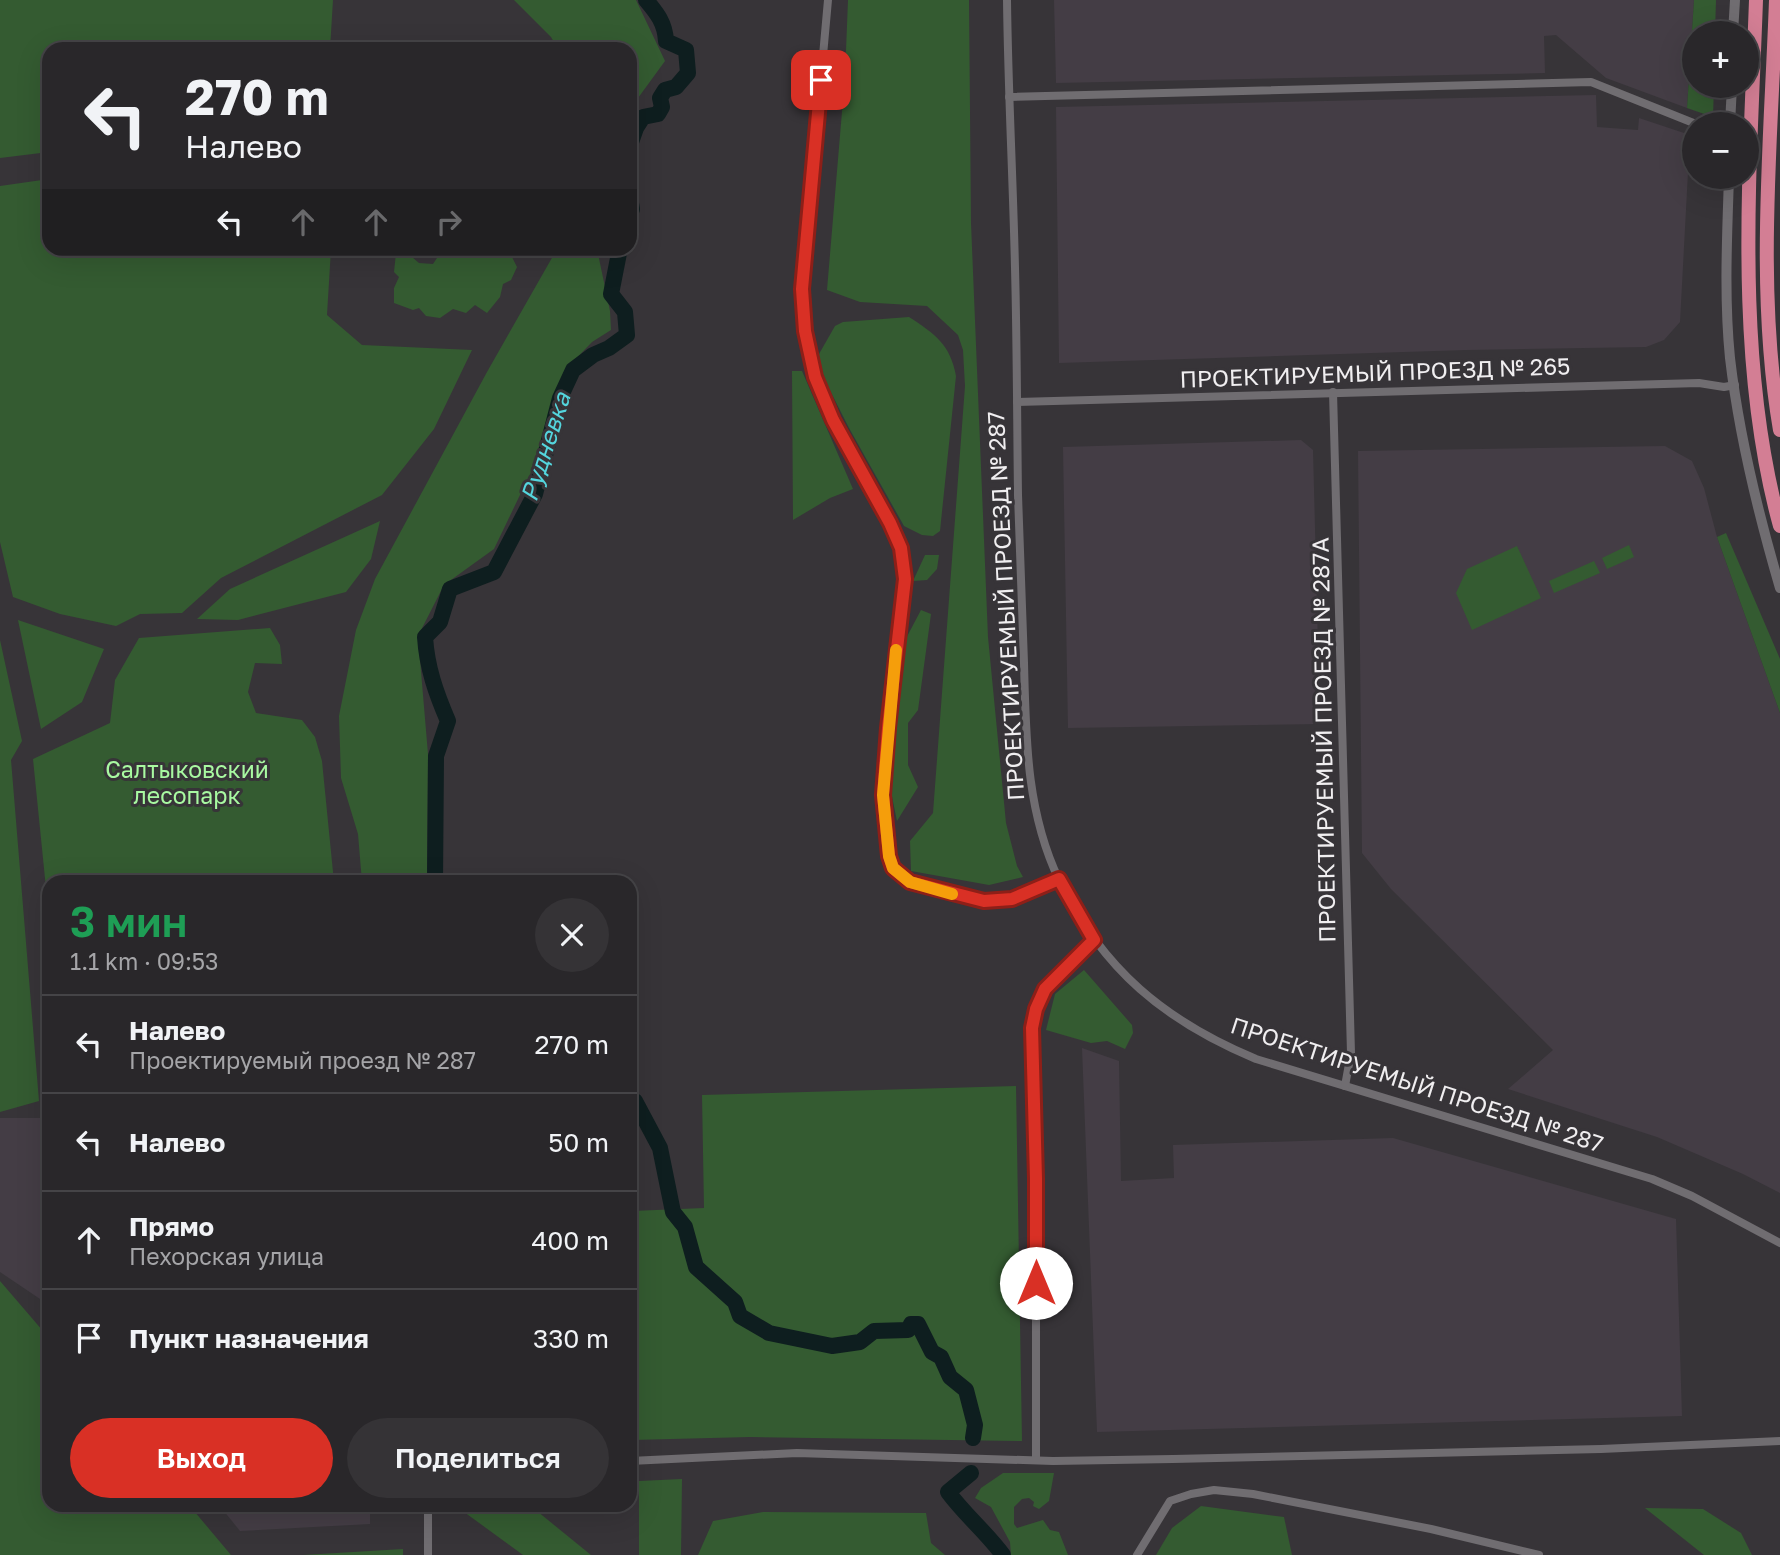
<!DOCTYPE html>
<html lang="ru">
<meta charset="utf-8">
<style>
:root{--surface:#29272a;--page:#353336;--text:#f1f3f6;--muted:#a5a5a8;--line:#454447;--accent:#d93025}
body{margin:0;font-family:"Golos Text",sans-serif;background:var(--page);color:var(--text);height:100vh;display:flex;flex-direction:column;font-size:26px;white-space:nowrap}
*{box-sizing:border-box;margin:0}
p{font-size:23px;color:var(--muted)}
.icon{flex:none;width:38px;height:38px;fill:none;stroke:currentColor;stroke-width:2;stroke-linecap:round;stroke-linejoin:round}
.map{position:relative;flex:1;overflow:hidden}
.panel{position:absolute;left:42px;top:875px;width:595px;height:637px;display:flex;flex-direction:column;background:var(--surface);border-radius:21px;box-shadow:0 7px 28px #0002,0 0 0 2px var(--line)}
.panel>*{flex:none}
.banner{position:absolute;left:42px;top:42px;width:595px;height:214px;border-radius:21px;box-shadow:0 7px 28px #0002,0 0 0 2px var(--line);background:#29272a;color:var(--text);overflow:hidden}
.controls{position:absolute;left:1682px;top:21px;display:grid;gap:14px}
.controls a{display:grid;place-items:center;width:77px;height:77px;border-radius:50%;background:var(--surface);box-shadow:0 7px 28px #0002,0 0 0 2px var(--line);font-size:35px}
.pin{position:absolute;display:grid;place-items:center;width:60px;height:60px;color:#fff;margin:-30px;border-radius:14px;box-shadow:0 4px 10px #0006}
.me{position:absolute;width:77px;margin:-38px;rotate:0deg;stroke-linejoin:round;filter:drop-shadow(0 0 5px #0008)}
.turn{display:flex;align-items:center;gap:24px;height:147px;padding:0 28px;font-size:32px}
.turn .icon{width:91px;height:91px;stroke-width:2.5}
.turn b{display:block;font-size:49px;line-height:60px}
.lanes{display:flex;align-items:center;height:66px;padding:0 28px;background:#0003;justify-content:center;gap:35px;direction:ltr}
.lanes .off{opacity:.35}
.round{display:grid;place-items:center;flex:none;width:74px;height:74px;border-radius:37px;background:var(--page)}
.headline{display:flex;align-items:center;justify-content:space-between;height:119px;padding:0 28px}
h1{font-size:42px;font-weight:600;line-height:52px;color:#1e9e55}
.action{display:flex;gap:14px;margin-top:auto;padding:14px 28px}
.action a{flex:1;height:80px;border-radius:42px;background:var(--accent);color:#fff;font-size:28px;font-weight:600;line-height:80px;text-align:center}
.action a+a{background:var(--page);color:var(--text)}
ul{padding:0;list-style:none}
li{display:flex;align-items:center;gap:21px;height:98px;padding:0 28px;border-top:2px solid var(--line)}
li div{flex:1}
li b{display:block;font-size:26px}
li em{font-style:normal}
.map>svg:first-child{display:block}
</style>
<div class="map">
<svg width="1780" height="1555" viewBox="0 0 1780 1555">
<rect width="100%" height="100%" fill="#373438"/>
<!-- built -->
<g fill="#443d45">
<path d="M1054,0H1694L1687,108L1606,78L1556,35L1544,36L1545,73L1056,83Z"/>
<path d="M1596,95L1597,127L1638,130L1639,118L1690,135L1680,322L1664,340L1646,347L1467,350L1059,363L1056,107Z"/>
<path d="M1301,440L1313,450L1320,724L1068,728L1063,447Z"/>
<path d="M1665,446L1692,461L1704,488L1717,537L1780,713V1193L1743,1174L1657,1137L1508,1089L1553,1050L1391,889L1362,853L1358,451Z"/>
<path d="M1082,1048L1119,1061L1121,1181L1174,1178L1173,1145L1393,1138L1676,1219L1682,1416L1097,1432Z"/>
<path d="M0,1118H49V1305L0,1272Z"/>
<path d="M219,1505H370V1524L240,1531Z"/>
</g>
<!-- green -->
<g fill="#345b31">
<path d="M0,0H333L330,49H49V152L0,158Z"/>
<path d="M514,0H636L665,61L630,109V49H558L551,37Z"/>
<path d="M848,0H969L971,223L988,637L1006,823L1017,866L1023,877L989,885L911,871L910,841L933,813L965,386L963,350L958,335L927,306L860,302L827,290L845,76Z"/>
<path d="M1694,0H1716L1715,33H1694V86H1714L1713,117L1687,108Z"/>
<path d="M49,179V248L331,249L327,315L362,345L472,350L434,429L382,495L221,578L182,613L140,614L116,626L60,614L13,597L0,542V186Z"/>
<path d="M443,249H508L517,267L511,280L503,284L500,297L487,313L475,305L466,313L453,309L440,318L426,316L419,308L413,310L394,303V288L399,277L394,272L396,253L406,252L419,263L433,264Z"/>
<path d="M557,249H597L610,311L611,330L592,342L565,370L532,470L494,549L444,585L418,636L428,754L427,882H362L358,834L341,778L339,716L356,630L375,579L487,372Z"/>
<path d="M909,317C935,334 950,344 956,376L940,531L933,536L922,535L904,526L849,428L815,361L835,326L843,322Z"/>
<path d="M792,371H802L853,489L830,498L793,520Z"/>
<path d="M380,521L371,559L346,592L238,620L197,619L230,589Z"/>
<path d="M1726,533L1780,659V713L1717,537Z"/>
<path d="M1629,545L1634,557L1607,569L1602,558Z"/>
<path d="M1517,546L1541,598L1472,630L1456,593L1467,569Z"/>
<path d="M925,555H939L937,569L927,580L913,581Z"/>
<path d="M1594,561L1600,573L1554,593L1549,581Z"/>
<path d="M921,610L931,614L918,710L908,723V765L918,787L897,821L891,792L902,646Z"/>
<path d="M18,620L104,649L82,702L41,729Z"/>
<path d="M270,628L280,645L282,664L255,663L248,692L256,713L302,720L315,737L322,761L334,882H49V918L33,759L110,723L115,680L139,638Z"/>
<path d="M0,640L22,741L11,760L39,1101L0,1112Z"/>
<path d="M1084,970L1132,1025L1133,1033L1125,1049L1107,1041L1091,1043L1046,1030L1055,994Z"/>
<path d="M1016,1086L1022,1441L750,1437L632,1440V1211L704,1208L702,1095Z"/>
<path d="M0,1281L49,1338V1505H189L231,1555H0Z"/>
<path d="M1003,1473H1054L1049,1501L1039,1509L1033,1506L1034,1502L1029,1498L1022,1499L1014,1507V1524L1017,1528L1043,1520L1050,1530L1059,1532L1068,1555H1011L1010,1542L991,1507L975,1498L981,1488Z"/>
<path d="M682,1479L681,1555H639V1481Z"/>
<path d="M1201,1506L1284,1517L1292,1555H1156L1172,1528Z"/>
<path d="M532,1507L591,1555H523L460,1509Z"/>
<path d="M1645,1508L1703,1509L1741,1533L1752,1555H1704Z"/>
<path d="M763,1512L926,1513L931,1543L945,1555H698L713,1521Z"/>
<path d="M403,1549V1555H303Z"/>
</g>
<g fill="none" stroke-linecap="round" stroke-linejoin="round">
<!-- river -->
<g stroke="#0e1e1f" stroke-width="16">
<path d="M630,145L636,128L643,117L658,114L662,107L660,98L665,90L676,87L688,73L686,50L666,41C665,23 657,13 646,0"/>
<path d="M630,197L632,209L630,215"/>
<path d="M435,882L436,756L448,721C436,693 427,668 425,637L440,622L450,589L494,572L535,494L560,398L573,370L593,355L609,348L627,335L625,312L611,294L620,248"/>
<path d="M630,1098L635,1101L660,1148L673,1212L685,1227L696,1267L735,1302L740,1316L769,1333L832,1346L860,1342L874,1331L908,1330L911,1324H918L932,1352L941,1357L950,1377L966,1390L975,1425L973,1438"/>
<path d="M971,1473L948,1492C965,1515 986,1532 1003,1555"/>
</g>
<!-- minor -->
<g stroke="#706d71" stroke-width="8">
<path d="M828,0L802,289L805,331L815,377L833,420L890,523L901,548L905,579L888,728L883,795L889,856L893,868L910,882L984,901L1012,899L1059,879"/>
<path d="M1007,0C1008,89 1013,178 1015,268C1017,343 1017,419 1018,495C1020,551 1022,607 1024,663C1026,738 1026,811 1059,880C1103,970 1165,1021 1256,1059L1652,1179L1692,1196L1780,1243"/>
<path d="M1009,97L1591,82L1696,124"/>
<path d="M1333,392L1351,1053L1345,1086"/>
<path d="M1017,402L1699,383L1724,387L1735,385"/>
<path d="M1036,1460V1179L1032,1028L1036,1009L1045,989L1094,940"/>
<path d="M630,1461L797,1453L1053,1461L1173,1459L1601,1449L1780,1441"/>
<path d="M428,1505V1555"/>
<path d="M1137,1555L1170,1501L1191,1494L1214,1490L1253,1494L1431,1529L1539,1555"/>
</g>
<!-- tertiary -->
<g stroke="#706d71" stroke-width="10">
<path d="M1733,33L1735,0"/>
<path d="M1730,124L1732,86"/>
<path d="M1729,177C1727,237 1724,298 1730,358C1739,436 1758,513 1780,588"/>
</g>
<!-- trunk -->
<g stroke="#d37e94" stroke-width="14">
<path d="M1756,0C1750,172 1734,358 1780,526"/>
<path d="M1776,0C1771,142 1756,289 1780,430"/>
</g>
</g>
<g fill="none" stroke-linecap="round" stroke-linejoin="round">
<!-- route casing -->
<g stroke="#8d1f18" stroke-width="18">
<path id="route" d="M821,80L802,289L805,331L815,377L833,420L890,523L901,548L905,579L888,728L883,795L889,856L893,868L910,882L984,901L1012,899L1059,879L1094,940L1045,989L1036,1009L1032,1028L1036,1179V1283"/>
</g>
<!-- route -->
<use href="#route" stroke="#d93025" stroke-width="12"/>
<!-- slow -->
<path stroke="#f59e0b" stroke-width="12" d="M896,650L883,795L889,856L893,868L910,882L952,894"/>
</g>
<g text-anchor="middle" stroke-width="6" stroke-linejoin="round" paint-order="stroke">
<!-- street labels -->
<g font-size="23" fill="#f0eef0" stroke="#373438">
<text transform="translate(1375 373) rotate(-2)" y="8">ПРОЕКТИРУЕМЫЙ ПРОЕЗД № 265</text>
<text transform="translate(1006 606) rotate(-93)" y="8">ПРОЕКТИРУЕМЫЙ ПРОЕЗД № 287</text>
<text transform="translate(1324 740) rotate(-91)" y="8">ПРОЕКТИРУЕМЫЙ ПРОЕЗД № 287А</text>
<text transform="translate(1417 1085) rotate(18)" y="8">ПРОЕКТИРУЕМЫЙ ПРОЕЗД № 287</text>
</g>
<!-- park labels -->
<g font-size="23" fill="#a8f9a1" stroke="#373438">
<text x="187" y="778">Салтыковский<tspan x="187" dy="26">лесопарк</tspan></text>
</g>
<!-- water labels -->
<g font-size="24" font-style="italic" fill="#54d5dd" stroke="#373438">
<text transform="translate(546 447) rotate(-72)" y="8">Рудневка</text>
</g>
</g>
</svg>
<div class="controls">
<a>+</a>
<a>−</a>
</div>
<div class="pin" style="left:821px;top:80px;background:#d93025"><svg class="icon" aria-label="arrive" viewBox="0 0 24 24"><path d="M6 21V4h12l-3 4 3 4H6"/></svg></div>
<svg class="me" style="left:1036px;top:1283px" viewBox="-20 -20 40 40"><circle r="19" fill="#fff"/><path d="M0-13L10 11 0 6-10 11z" fill="#d93025"/></svg>
<div class="banner">
<div class="turn"><svg class="icon" aria-label="left" viewBox="0 0 24 24"><path d="M17 20v-9H6M10 6l-5 5 5 5"/></svg><div><b>270 m</b>Налево</div></div>
<div class="lanes"><svg class="icon" aria-label="left" viewBox="0 0 24 24"><path d="M17 20v-9H6M10 6l-5 5 5 5"/></svg><svg class="icon off" aria-label="ahead" viewBox="0 0 24 24"><path d="M12 20V5M6 11l6-6 6 6"/></svg><svg class="icon off" aria-label="ahead" viewBox="0 0 24 24"><path d="M12 20V5M6 11l6-6 6 6"/></svg><svg class="icon off" aria-label="right" viewBox="0 0 24 24"><path d="M7 20v-9h11M14 6l5 5-5 5"/></svg></div>
</div>
<section class="panel">
<div class="headline"><div><h1>3 мин</h1><p>1.1 km · 09:53</p></div><a class="round"><svg class="icon" aria-label="close" viewBox="0 0 24 24"><path d="M6 6l12 12M18 6L6 18"/></svg></a></div>
<ul>
<li><svg class="icon" aria-label="left" viewBox="0 0 24 24"><path d="M17 20v-9H6M10 6l-5 5 5 5"/></svg><div><b>Налево</b><p>Проектируемый проезд № 287</p></div><em>270 m</em></li>
<li><svg class="icon" aria-label="left" viewBox="0 0 24 24"><path d="M17 20v-9H6M10 6l-5 5 5 5"/></svg><div><b>Налево</b></div><em>50 m</em></li>
<li><svg class="icon" aria-label="ahead" viewBox="0 0 24 24"><path d="M12 20V5M6 11l6-6 6 6"/></svg><div><b>Прямо</b><p>Пехорская улица</p></div><em>400 m</em></li>
<li><svg class="icon" aria-label="arrive" viewBox="0 0 24 24"><path d="M6 21V4h12l-3 4 3 4H6"/></svg><div><b>Пункт назначения</b></div><em>330 m</em></li>
</ul>
<div class="action"><a>Выход</a><a>Поделиться</a></div>
</section>
</div>
